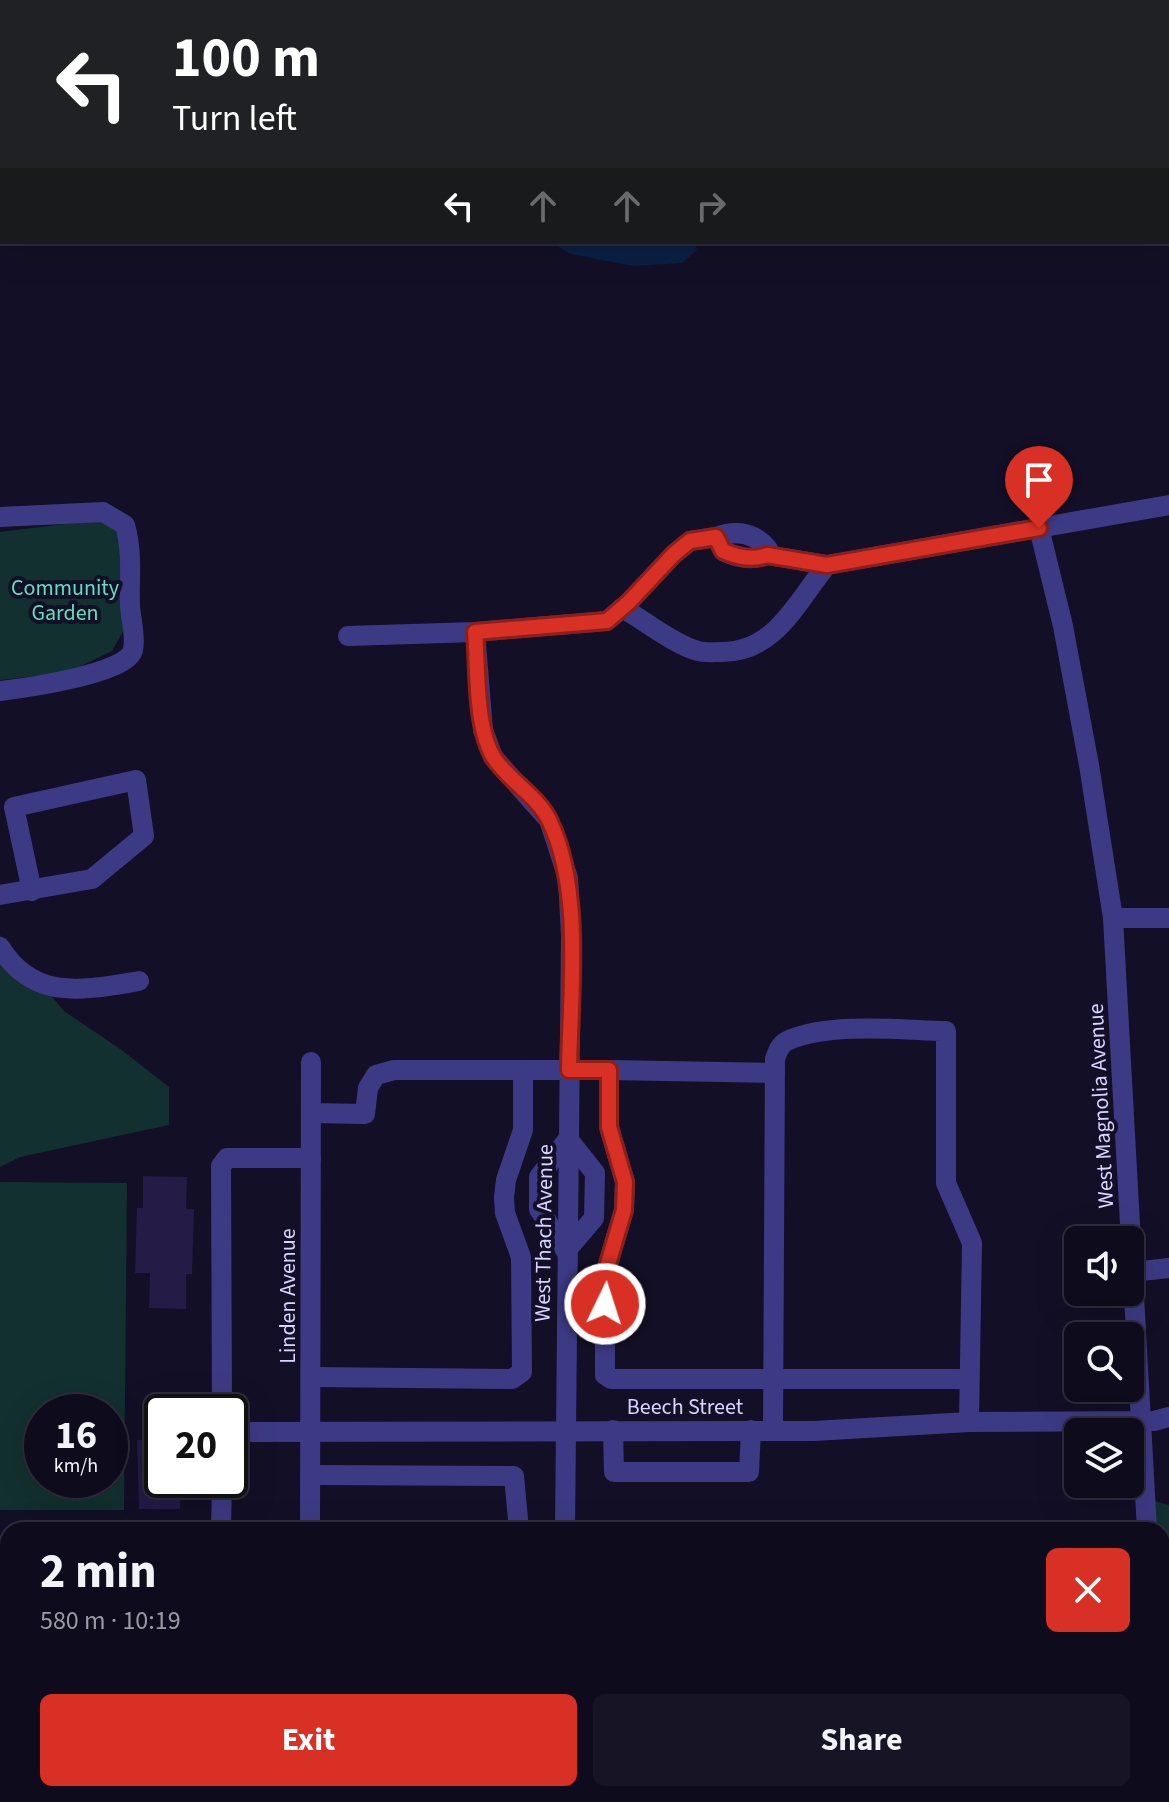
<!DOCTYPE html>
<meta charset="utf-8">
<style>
:root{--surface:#0e0b1c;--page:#171425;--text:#f1f3f6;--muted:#9b9ba3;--line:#2e2b3b;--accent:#d93025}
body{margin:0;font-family:"Source Sans 3",sans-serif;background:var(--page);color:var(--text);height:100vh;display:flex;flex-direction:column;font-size:30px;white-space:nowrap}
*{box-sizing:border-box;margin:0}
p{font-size:26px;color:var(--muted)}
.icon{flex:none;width:44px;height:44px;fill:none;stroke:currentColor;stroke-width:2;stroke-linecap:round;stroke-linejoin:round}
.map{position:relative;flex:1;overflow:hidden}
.details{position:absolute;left:0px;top:1522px;width:1170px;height:280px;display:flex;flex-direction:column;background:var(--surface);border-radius:24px 24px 0 0;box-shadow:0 8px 32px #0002,0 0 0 2px var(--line)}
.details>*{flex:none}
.top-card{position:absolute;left:0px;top:0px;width:1170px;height:244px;box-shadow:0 8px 32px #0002,0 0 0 2px var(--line);background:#202124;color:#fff;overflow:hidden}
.buttons{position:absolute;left:1064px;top:1226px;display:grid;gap:16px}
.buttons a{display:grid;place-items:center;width:80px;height:80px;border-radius:12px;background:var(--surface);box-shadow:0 8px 32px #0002,0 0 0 2px var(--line);font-size:40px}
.speed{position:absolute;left:24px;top:1394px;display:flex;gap:16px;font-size:40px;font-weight:700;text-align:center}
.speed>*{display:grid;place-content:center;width:104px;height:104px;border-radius:50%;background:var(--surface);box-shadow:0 8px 32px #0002,0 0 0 2px var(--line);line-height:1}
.speed small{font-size:20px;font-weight:400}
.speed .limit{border:4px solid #111;border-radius:12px;background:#fff;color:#111}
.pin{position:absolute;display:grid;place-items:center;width:68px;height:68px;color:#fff;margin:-82px -34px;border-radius:50% 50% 50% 0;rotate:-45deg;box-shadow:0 0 8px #0007}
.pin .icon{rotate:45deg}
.me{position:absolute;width:88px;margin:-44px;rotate:4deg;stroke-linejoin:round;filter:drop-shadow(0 0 6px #0008)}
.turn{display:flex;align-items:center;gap:28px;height:168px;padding:0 40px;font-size:36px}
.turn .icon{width:104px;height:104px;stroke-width:2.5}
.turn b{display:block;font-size:56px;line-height:68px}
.lanes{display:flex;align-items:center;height:76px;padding:0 40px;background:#0003;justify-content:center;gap:40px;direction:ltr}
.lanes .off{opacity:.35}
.round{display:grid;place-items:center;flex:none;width:84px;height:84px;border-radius:12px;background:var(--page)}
.headline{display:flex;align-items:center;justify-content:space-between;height:136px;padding:0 40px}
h1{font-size:48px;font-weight:700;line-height:60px}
.action{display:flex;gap:16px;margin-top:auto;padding:16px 40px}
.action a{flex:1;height:92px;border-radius:12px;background:var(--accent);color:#fff;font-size:32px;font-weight:700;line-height:92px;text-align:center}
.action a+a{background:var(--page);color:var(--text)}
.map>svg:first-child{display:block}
</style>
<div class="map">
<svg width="1169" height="1802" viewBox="0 0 1169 1802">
<rect width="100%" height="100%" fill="#130f26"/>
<!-- green -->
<g fill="#12302f" fill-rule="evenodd">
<path d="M95,520L113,525L124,542L130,619L112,651L69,672L0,680V532Z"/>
<path d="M0,935L64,1011L123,1051L169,1087V1125L20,1157L0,1167Z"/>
<path d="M0,1182L127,1183L124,1510H0ZM110,1412V1480H42V1412Z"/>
<path d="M1155,1501L1169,1505V1636L1162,1629V1530H1156Z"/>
<path d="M349,1794H405L404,1802H349Z"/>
<path d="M446,1794H501V1802H445Z"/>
<path d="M929,1794H1128L1129,1802H929Z"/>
</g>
<!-- water -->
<path fill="#0a1f44" d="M555,242H695L697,250L682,263L633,266L570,254L555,244Z"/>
<!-- building -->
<g fill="#241b47">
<path d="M143,1176L187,1177L186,1209H194L192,1274H186V1309L149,1308L150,1273H135L137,1208H143Z"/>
<path d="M137,1440H162V1480H180V1509H139Z"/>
</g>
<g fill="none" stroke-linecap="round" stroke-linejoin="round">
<!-- minor -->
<g stroke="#3d3a85" stroke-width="20">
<path d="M0,517L103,512L125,525C133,553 129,578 130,606C131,620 136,636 133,650C127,674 25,688 0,691"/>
<path d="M1039,528L1063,626L1089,765L1113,918L1147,1530"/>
<path d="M767,555L768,549C754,532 736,530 716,537L723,551C737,558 752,561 767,555L827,565L1169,505"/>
<path d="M622,608C644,620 675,645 698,651C705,653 714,652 722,652C776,652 797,601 827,565"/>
<path d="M475,632L483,730L493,757L549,820L568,878L571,936L565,1530"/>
<path d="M348,636L475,632L607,621L629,602L674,554L690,541L716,537"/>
<path d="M0,895L92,879L144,836L136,780L14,807L32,891"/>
<path d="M1113,918H1169"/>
<path d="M0,947C34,1002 84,990 139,981"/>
<path d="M609,1070L775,1073"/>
<path d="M311,1113L365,1114L368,1088L376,1075L394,1070H609V1127L625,1182L624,1210L605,1274V1375L611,1379H969"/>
<path d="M568,1139L595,1173L594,1218L566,1251L539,1209V1177Z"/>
<path d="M1133,1272L1169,1268"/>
<path d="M311,1377L512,1379L522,1372L521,1257L505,1213L504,1197L506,1180L523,1130V1070"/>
<path d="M222,1412L221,1166L227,1158H311"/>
<path d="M613,1430L614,1472H749L751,1430"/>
<path d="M773,1430L775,1059C778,1050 781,1043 789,1040C831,1022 901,1030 946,1031V1183L972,1243L969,1422"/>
<path d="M230,1432L814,1431L969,1422L1154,1421L1169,1417"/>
<path d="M310,1475L514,1476L519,1530"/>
<path d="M221,1530L222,1480"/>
<path d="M310,1530L311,1062"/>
<path d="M1162,1647L1169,1646"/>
<path d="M309,1794V1802"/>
<path d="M900,1794V1802"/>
<path d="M1160,1794V1802"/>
<path d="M564,1802L565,1794"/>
</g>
</g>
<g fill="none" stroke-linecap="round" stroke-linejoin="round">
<!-- route casing -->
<g stroke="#8d1f18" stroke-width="20">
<path id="route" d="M605,1304V1274L624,1210L625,1182L609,1127V1070H569C570,993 583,892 550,822C539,797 509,781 494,758C475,728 478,668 475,632L607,621L629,602L674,554L690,541L716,537L723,551C737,557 752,561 767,555L827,565L1039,528"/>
</g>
<!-- route -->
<use href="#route" stroke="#d93025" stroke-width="14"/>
</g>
<g text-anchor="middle" stroke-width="8" stroke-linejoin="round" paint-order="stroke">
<!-- park labels -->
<g font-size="22" fill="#5fe0c0" stroke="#130f26">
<text x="65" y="595">Community<tspan x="65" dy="25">Garden</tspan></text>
</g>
<!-- street labels -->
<g font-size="22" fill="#d9d4ff" stroke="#130f26">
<text transform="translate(1100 1106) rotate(-93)" y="8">West Magnolia Avenue</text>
<text transform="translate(543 1233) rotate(-89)" y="8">West Thach Avenue</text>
<text transform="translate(287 1296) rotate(-90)" y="8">Linden Avenue</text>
<text x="685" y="1414">Beech Street</text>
</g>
</g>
</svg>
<div class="buttons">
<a><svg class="icon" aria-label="sound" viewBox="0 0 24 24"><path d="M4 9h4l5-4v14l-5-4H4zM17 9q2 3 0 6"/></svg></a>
<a><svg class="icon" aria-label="search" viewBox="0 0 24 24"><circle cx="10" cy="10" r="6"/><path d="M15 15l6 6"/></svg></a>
<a><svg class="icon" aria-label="layers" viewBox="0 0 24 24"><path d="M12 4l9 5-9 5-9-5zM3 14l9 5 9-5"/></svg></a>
</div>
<div class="speed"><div>16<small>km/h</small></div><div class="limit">20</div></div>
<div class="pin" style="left:1039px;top:528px;background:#d93025"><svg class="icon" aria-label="arrive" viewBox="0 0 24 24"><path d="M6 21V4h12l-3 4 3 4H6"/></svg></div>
<svg class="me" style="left:605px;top:1304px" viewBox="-20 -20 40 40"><circle r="17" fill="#d93025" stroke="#fff" stroke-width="3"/><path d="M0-11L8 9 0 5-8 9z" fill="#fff"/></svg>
<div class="top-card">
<div class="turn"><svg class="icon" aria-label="left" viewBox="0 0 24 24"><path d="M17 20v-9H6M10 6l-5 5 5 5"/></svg><div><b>100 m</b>Turn left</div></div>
<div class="lanes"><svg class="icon" aria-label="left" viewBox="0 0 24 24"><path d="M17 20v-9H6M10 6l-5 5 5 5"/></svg><svg class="icon off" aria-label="ahead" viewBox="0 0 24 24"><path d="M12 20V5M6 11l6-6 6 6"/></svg><svg class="icon off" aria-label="ahead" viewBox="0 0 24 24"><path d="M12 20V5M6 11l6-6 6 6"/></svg><svg class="icon off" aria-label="right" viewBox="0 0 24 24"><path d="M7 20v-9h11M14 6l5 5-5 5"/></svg></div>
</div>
<section class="details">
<div class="headline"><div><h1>2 min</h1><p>580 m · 10:19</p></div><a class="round" style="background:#d93025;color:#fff"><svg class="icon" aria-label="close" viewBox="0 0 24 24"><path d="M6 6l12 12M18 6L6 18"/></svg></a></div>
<div class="action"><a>Exit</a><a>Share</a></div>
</section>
</div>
